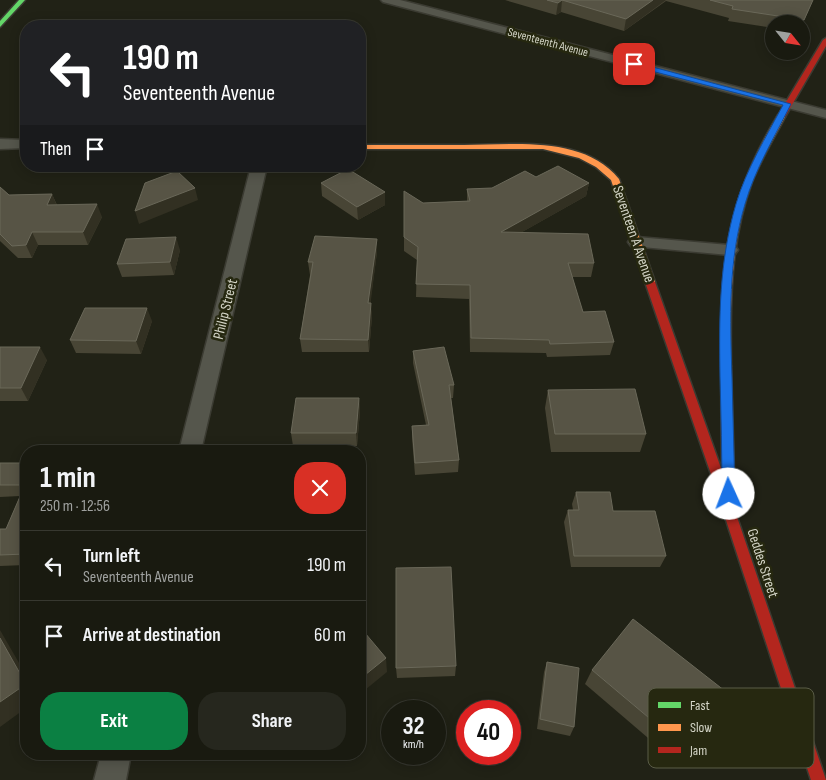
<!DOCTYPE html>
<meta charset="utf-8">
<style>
:root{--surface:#191a10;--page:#26271e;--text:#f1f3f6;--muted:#9fa19f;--line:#373830;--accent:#0b8043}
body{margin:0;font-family:"Sofia Sans Condensed",sans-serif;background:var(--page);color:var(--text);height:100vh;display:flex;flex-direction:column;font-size:19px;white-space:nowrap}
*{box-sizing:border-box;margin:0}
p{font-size:16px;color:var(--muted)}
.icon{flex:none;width:28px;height:28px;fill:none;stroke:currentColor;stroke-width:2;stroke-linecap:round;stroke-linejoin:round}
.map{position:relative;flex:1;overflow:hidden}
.panel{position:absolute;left:20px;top:445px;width:346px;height:315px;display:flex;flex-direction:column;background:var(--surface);border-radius:20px;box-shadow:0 2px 12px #0003,0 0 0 1px var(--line)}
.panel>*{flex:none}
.guide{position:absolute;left:20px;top:20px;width:346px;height:152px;border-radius:20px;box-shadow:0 2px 12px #0003,0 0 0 1px var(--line);background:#202124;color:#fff;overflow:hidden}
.needle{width:32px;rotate:120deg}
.controls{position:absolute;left:765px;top:15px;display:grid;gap:10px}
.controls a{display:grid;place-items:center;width:45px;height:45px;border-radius:50%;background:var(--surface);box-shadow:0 2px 12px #0003,0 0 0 1px var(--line);font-size:25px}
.speed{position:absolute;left:381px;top:700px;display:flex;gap:10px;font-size:25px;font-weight:700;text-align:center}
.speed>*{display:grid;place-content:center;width:65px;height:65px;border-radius:50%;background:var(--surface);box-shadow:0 2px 12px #0003,0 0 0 1px var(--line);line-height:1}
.speed small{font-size:12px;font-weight:400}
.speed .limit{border:8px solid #d22;background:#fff;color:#111}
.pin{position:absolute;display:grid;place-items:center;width:42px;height:42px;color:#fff;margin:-21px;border-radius:10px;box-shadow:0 2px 8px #0006}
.me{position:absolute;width:55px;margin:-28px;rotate:358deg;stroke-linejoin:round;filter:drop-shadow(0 0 4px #0008)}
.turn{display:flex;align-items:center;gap:18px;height:105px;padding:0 20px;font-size:22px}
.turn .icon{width:65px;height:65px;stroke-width:2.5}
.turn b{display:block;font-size:35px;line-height:42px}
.then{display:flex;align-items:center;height:48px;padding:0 20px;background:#0003;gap:10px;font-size:19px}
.round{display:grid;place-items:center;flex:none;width:52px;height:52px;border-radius:20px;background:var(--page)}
.summary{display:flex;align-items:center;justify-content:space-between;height:85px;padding:0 20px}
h1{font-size:30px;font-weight:700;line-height:38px}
.primary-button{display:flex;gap:10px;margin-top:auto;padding:10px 20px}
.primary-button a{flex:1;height:58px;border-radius:20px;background:var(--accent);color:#fff;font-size:20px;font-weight:700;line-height:58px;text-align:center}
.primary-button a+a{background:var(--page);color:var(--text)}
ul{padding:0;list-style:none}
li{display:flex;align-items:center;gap:15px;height:70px;padding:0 20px;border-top:1px solid var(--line)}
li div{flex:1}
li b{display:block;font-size:19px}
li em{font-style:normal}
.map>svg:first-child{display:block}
</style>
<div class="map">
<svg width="826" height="780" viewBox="0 0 826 780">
<rect width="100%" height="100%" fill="#212216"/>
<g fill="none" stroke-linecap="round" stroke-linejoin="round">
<!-- street casing -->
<g stroke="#3b3b32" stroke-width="3">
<g id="street">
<path d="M381,0H400L826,110V118L383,2Z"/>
<path d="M0,139L26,140V148L0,149Z"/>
<path d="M251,166H267L201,451H179Z"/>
<path d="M637,237L729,245L735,246L738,250L735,254L729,255L631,246L628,242L631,238Z"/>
<path d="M101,754H131L126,780H94Z"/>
</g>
</g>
<!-- fast casing -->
<g stroke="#3b3b32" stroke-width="3">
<path id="fast" d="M19,0H25L0,27V21Z"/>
</g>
<!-- slow casing -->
<g stroke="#3b3b32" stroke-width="3">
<g id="slow">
<path d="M778,115L785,117C774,138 761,159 752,182C730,241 730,303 731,366L726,370L721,366C720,267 725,202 778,115Z"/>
<path d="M360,145C395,145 429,145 464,145C514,145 583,135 619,179L655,282L650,285L645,282L611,180L596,167L579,158L543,149H360Z"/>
</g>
</g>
<!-- jam casing -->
<g stroke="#3b3b32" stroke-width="3">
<g id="jam">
<path d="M826,38V46L785,117L778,119L777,117L823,40Z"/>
<path d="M650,279L655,282L722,471L721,366L726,362L731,366L735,511L826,780H811L723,511L722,487H716L714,483L645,282Z"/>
</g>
</g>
<!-- street -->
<use href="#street" fill="#55564c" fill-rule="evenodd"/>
<!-- fast -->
<use href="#fast" fill="#63d668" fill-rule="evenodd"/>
<!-- slow -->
<use href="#slow" fill="#ff974d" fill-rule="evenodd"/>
<!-- jam -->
<use href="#jam" fill="#b3261e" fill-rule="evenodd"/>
</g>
<!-- wall -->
<g fill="#484535">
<path d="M505,0H813L801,28V24H774V28L728,21L729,18L666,1L624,31L561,12L556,15Z"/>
<path d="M536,177L589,183L586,196L522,232L594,263L591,277H572L583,312L614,342L610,355L547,357L546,353L470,352L469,299L416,297L417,260L404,251V237L423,203L467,201V189L492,188Z"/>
<path d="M321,183L385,192V205L358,220L322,196Z"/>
<path d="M0,187L9,195L52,194L57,205L102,217L88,245H38L32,258H18L0,241Z"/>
<path d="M377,239V252L370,303L372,316L369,352H302L300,339L310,275L308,262Z"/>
<path d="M180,250L174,275L122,277L117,264Z"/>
<path d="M152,321L141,354L76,353L70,340Z"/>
<path d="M0,347L47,360L28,401H0Z"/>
<path d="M413,351L454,385L453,398H451L459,460L458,472L415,475L412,438V426L426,425L413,363Z"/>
<path d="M548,390L646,434L640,452H551L545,408Z"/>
<path d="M359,398L360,411L357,446H293L291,433Z"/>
<path d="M0,463H26V565L0,566V529H6L20,496L0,497Z"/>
<path d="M576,492L613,511L666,556L660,567H571L564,522L568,510H573L572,504Z"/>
<path d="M547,662L574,727L570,736L537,729L544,672Z"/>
<path d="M456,666L455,676L397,678L396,668Z"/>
<path d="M592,670L686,749L675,761L585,684Z"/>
</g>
<!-- shaded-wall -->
<g fill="#323022">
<path d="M562,0L561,12L556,15L558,3Z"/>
<path d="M653,0H666L624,31L626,19Z"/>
<path d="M589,183L586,196L499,245L501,232Z"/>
<path d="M195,188L198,200L139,224L135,211Z"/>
<path d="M385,192V205L358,220L357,207Z"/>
<path d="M52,194L57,206L47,205Z"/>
<path d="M97,204L102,217L88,245L83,232Z"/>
<path d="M32,232L38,245L32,258L26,245Z"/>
<path d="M176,237L180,250L174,275L170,262Z"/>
<path d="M377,239V252L369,316L368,303Z"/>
<path d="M371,303L372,316L369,352L368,340Z"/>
<path d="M147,308L152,321L141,354L136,341Z"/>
<path d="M40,347L47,360L28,401L21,388Z"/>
<path d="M359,398L360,411L357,446L356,433Z"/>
<path d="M0,630L26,675V708L0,727Z"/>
<path d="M386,658L387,672L360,694V679Z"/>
</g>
<!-- building -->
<g fill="#575445" stroke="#6a6859">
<path d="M547,0H653L626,19L562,0L558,3Z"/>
<path d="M710,0H813L804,20L732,9L733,6Z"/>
<path d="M558,166L589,183L501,232L588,234L594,263H568L583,312L605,311L614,342L550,344L549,340L471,338L470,285L416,284L418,247L404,237V191L423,203L470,201L467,189L492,188L525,171L536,177Z"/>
<path d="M348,169L385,192L357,207L321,183Z"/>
<path d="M177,171L195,188L135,211L145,183Z"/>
<path d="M0,187L9,195L52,194L47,205L97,204L83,232H32L26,245L12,246L0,234Z"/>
<path d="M315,236L377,239L368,303H371L368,340L300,339L313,262H308Z"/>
<path d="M176,237L170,262L117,264L126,239Z"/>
<path d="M85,308H147L136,341L70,340Z"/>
<path d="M0,347H40L21,388H0Z"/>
<path d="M444,347L454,385H449L459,460L415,463L412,426L429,425L413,351Z"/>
<path d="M635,389L646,434H555L548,390Z"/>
<path d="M296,398H359L356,433H291Z"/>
<path d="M0,463H26V554L0,555V529H6L25,485H0Z"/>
<path d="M576,492H610L613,511H655L666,556H574L568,510H579Z"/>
<path d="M451,567L456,666L396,668V568Z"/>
<path d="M633,619L725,691L686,749L592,670Z"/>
<path d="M360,627L386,658L360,679Z"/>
<path d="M0,638L26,684L0,702Z"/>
<path d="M547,662L579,668L574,727L540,719Z"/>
</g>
<!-- route -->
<path fill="#1a73e8" stroke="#114b97" d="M634,62L791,104C775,136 755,169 745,204C728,261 730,318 732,377C733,416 734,455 735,494L733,498L729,500L724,498L722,494C722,455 721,416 720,377C719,317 719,262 736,204C746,170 766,137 783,105L632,66L631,64Z"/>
<g text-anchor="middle" stroke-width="5" stroke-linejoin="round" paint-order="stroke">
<!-- far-street labels -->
<g font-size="12" fill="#d4d5c7" stroke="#262810">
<text transform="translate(548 42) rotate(15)" y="4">Seventeenth Avenue</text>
</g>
<!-- street labels -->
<g font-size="15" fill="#d4d5c7" stroke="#262810">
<text transform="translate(634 234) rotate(71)" y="5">Seventeen A Avenue</text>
<text transform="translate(225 309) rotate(-76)" y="5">Philip Street</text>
<text transform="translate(763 563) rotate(72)" y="5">Geddes Street</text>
</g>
</g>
<!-- legend -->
<rect x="648" y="688" width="166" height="80" rx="8" fill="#262810" stroke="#5a5c47" stroke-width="1"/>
<rect x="658" y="702" width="23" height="6" fill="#63d668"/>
<rect x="658" y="724" width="23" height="7" fill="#ff974d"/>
<rect x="658" y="747" width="23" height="6" fill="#b3261e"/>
<g font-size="14" fill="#d4d5c7">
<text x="690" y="710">Fast</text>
<text x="690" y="732">Slow</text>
<text x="690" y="755">Jam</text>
</g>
</svg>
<div class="controls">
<a><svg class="needle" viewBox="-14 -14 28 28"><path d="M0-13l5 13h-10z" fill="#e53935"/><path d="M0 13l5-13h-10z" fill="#9fa19f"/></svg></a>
</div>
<div class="speed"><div>32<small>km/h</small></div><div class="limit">40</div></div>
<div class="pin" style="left:634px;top:64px;background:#d93025"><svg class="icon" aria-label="arrive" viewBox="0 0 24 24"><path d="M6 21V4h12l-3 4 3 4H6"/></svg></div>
<svg class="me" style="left:729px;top:494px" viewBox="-20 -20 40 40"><circle r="19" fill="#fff"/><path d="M0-13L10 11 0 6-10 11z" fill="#1a73e8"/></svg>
<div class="guide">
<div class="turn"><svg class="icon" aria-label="left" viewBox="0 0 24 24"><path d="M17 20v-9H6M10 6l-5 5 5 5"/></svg><div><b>190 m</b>Seventeenth Avenue</div></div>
<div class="then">Then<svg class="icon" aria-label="arrive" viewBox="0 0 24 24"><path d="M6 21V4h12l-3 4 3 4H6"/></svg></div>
</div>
<section class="panel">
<div class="summary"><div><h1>1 min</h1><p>250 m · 12:56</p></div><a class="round" style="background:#d93025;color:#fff"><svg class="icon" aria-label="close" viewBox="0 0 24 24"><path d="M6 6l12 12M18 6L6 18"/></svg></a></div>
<ul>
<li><svg class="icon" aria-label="left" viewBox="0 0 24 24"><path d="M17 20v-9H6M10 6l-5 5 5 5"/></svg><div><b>Turn left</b><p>Seventeenth Avenue</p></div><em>190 m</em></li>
<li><svg class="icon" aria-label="arrive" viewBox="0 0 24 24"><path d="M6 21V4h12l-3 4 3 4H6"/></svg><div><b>Arrive at destination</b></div><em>60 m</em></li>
</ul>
<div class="primary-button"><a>Exit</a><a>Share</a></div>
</section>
</div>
